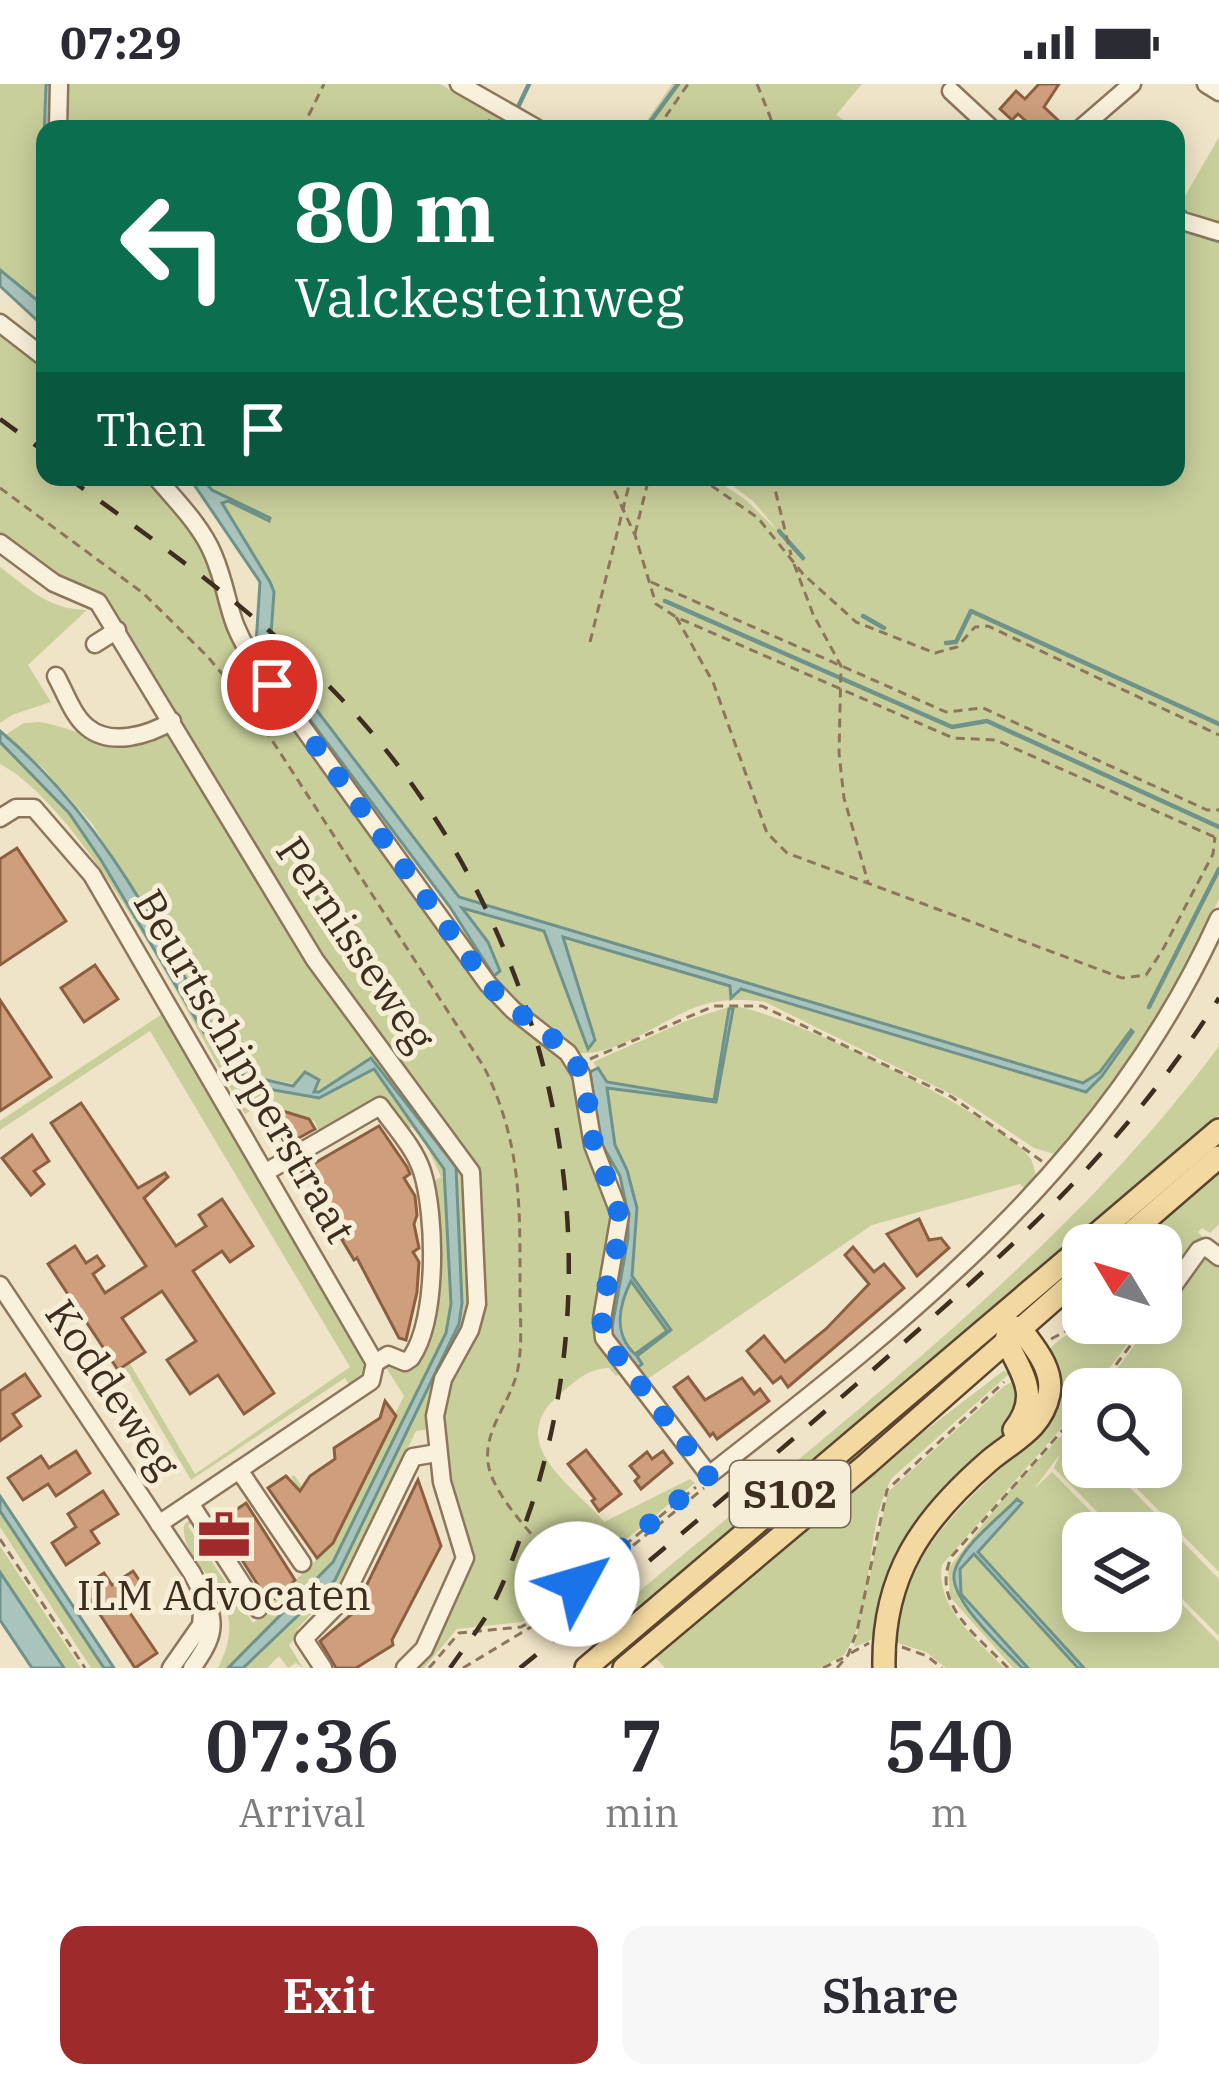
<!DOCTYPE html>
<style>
:root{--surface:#fff;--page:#f7f7f7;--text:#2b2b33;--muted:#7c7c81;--accent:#9e2a2b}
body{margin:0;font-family:"IBM Plex Serif",serif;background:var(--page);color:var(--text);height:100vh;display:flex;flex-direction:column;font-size:45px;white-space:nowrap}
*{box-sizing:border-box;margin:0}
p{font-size:39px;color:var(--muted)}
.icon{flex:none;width:66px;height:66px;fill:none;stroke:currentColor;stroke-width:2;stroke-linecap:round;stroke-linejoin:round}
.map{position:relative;height:1584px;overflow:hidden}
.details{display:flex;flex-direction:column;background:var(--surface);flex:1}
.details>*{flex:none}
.banner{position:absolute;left:36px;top:36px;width:1149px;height:366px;border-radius:24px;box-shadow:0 6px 30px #0003;background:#0b6e4f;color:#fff;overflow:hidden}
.needle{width:78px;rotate:308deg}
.buttons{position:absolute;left:1062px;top:1140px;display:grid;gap:24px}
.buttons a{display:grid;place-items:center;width:120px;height:120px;border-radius:24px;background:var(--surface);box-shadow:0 6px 30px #0003;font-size:60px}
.pin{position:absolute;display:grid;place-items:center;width:102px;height:102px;color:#fff;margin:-51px;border:6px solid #fff;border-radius:50%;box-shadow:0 3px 12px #0007}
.me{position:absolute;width:132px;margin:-66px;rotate:51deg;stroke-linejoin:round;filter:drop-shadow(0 0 9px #0008)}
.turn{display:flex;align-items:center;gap:42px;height:252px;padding:0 60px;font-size:54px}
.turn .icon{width:156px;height:156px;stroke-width:2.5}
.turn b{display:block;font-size:84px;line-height:102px}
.then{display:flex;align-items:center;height:114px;padding:0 60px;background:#0003;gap:24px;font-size:45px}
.eta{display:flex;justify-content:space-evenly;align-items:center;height:204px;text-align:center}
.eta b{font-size:72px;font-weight:600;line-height:84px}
.action{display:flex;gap:24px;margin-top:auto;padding:24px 60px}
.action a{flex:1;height:138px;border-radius:24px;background:var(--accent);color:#fff;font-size:48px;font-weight:600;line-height:138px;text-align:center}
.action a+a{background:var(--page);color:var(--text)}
.status{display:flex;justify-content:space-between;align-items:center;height:84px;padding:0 60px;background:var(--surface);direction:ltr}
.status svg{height:33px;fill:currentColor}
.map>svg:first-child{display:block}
</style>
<div class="status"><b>07:29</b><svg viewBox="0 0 49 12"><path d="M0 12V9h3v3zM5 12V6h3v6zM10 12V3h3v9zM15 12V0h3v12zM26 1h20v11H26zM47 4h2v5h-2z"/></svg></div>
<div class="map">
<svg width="1219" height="1584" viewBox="0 0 1219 1584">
<rect width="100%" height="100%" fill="#f0e4c8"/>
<!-- green -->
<g fill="#c9cf9b">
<path d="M0,0H46L38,218L0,186Z"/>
<path d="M61,0H440L518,45H60Z"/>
<path d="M672,0H862L836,31L858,45H641Z"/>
<path d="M1219,53V140L1200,133L1197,138L1176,132V119H1181Z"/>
<path d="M1176,138L1219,152V815C1175,912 1123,986 1062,1072L1034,1064L961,1015L765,918C743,915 720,915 699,922C660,936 619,972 577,969L492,898L500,886L488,858L462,824L544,846L587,965L563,852L730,902L731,913L741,905L1086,1008L1108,985L1133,947L1100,988L1083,999L459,813L270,565L274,508L270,498L221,419L228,417L268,437L270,434L212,406L201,393H712L746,416L779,448L753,417L721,393H1176Z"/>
<path d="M0,246L45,282V393H152C184,430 210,467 220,516L443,841L572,982L614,1133L599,1226L621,1288L616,1292L609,1284C587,1285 577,1296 560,1310C501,1360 576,1403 604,1438L690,1395L695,1399L584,1490L566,1492L565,1505L522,1538L457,1545L424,1584H415L468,1485L447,1395L441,1314L468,1260L474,1084L333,892L115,534L0,454Z"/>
<path d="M0,483C31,506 48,525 87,526L28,581L51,618L12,631L0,639Z"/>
<path d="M40,638C97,649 110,674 170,648L271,813L465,1085L474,1224L429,1345L416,1347L340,1507L325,1516L297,1545L298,1551L289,1561L303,1584L296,1579L288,1584L279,1572L267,1584H243L335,1496L459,1240L458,1100L371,974L319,1008L312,1009L296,1000L239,990L93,741L43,684L5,651L24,639Z"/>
<path d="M0,659L69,729L101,776L234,999L319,1014L374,985L444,1085L451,1220L446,1249L333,1478L228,1584H218C258,1506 179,1487 184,1441L192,1433L195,1436L188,1442L253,1539L273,1524L269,1516L280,1512L334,1458L291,1393L294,1391L334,1450L404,1312L385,1282L401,1287L418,1278L427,1250L432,1248L440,1209L435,1096L441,1093L427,1062L412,1043L407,1046L384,1016L323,1054L314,1037L262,1020L245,1030C193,941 87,726 0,680Z"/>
<path d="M732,922C782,926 1003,1033 1031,1075C1032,1077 1036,1091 1037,1093L1025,1105L1020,1100L872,1141L646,1296L636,1285L641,1280L637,1272L671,1247L632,1192L637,1124L627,1086L615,1061L607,1003L717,1018L733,926H729L716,1013L712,1017L607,998L593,978L688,936Z"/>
<path d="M162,930L364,1273C363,1287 363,1294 350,1302L345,1294L191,1396L124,1282L129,1278L195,1390L350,1283L150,947L0,1046V1037Z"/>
<path d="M1219,962V1031L645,1523H637L629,1516C830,1346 1063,1174 1219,962Z"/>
<path d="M1219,1085V1140L1210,1149L1202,1144L1198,1148L1204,1154L1161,1213V1161H1129Z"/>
<path d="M1208,1171L1219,1178V1488L1116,1383H1161V1305H1125L1137,1290L1133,1286L1117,1305H1102L1151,1239H1161V1225L1201,1172Z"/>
<path d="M631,1196L667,1246L635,1270C612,1251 620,1222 631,1196Z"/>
<path d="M1114,1239H1143L1094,1305H1083V1319L942,1481C935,1524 978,1556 1004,1584H946L926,1568L895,1558C902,1463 975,1410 1039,1349L1047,1269C1063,1246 1087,1243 1114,1239Z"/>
<path d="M1003,1287L1010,1289L892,1394C862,1447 878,1520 844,1571L820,1584H665L655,1573L861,1396Z"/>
<path d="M1018,1295L1023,1304L1009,1344L936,1417L905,1456L880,1516L873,1555L854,1563L888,1408L1004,1302Z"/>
<path d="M1083,1329V1343L1071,1358L1083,1356V1383H1110L1219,1495V1552L1161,1493V1449H1118L1054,1384L1060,1370L1034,1405L1052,1388L1112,1449H1083V1527H1161V1499L1219,1558V1584H1084L978,1467L1021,1420L955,1485L959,1515L1022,1584H1013L950,1513L948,1485L1012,1403Z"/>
<path d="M0,1418L110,1584H91L0,1443Z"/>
<path d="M0,1462L81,1584H64L0,1488Z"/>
<path d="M974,1470L1078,1584H1028L961,1510L960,1485Z"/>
</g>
<!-- water -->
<g fill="#a9c4bc" stroke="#6f938a" stroke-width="3" fill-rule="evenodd">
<path d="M46,0H51L50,45H45V239H40L0,202V186L38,217Z"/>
<path d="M189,393H201L212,406L270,434L269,437L228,417L222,419L270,498L274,508L270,565L459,813L1083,999L1100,988L1131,946L1133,948L1102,992L1086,1008L741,905L731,914L730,902L563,853L595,956L588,965L544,847L462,824L488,858L500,887L494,892L450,823L269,581L256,560L260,498Z"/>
<path d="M0,647C111,740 168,867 239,990L293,1002L305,988L319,996L314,1008H319L371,974L456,1083L462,1219L459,1240L335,1496L243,1584H228L333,1478L446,1249L451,1220L444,1085L374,985L319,1014L234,999L101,776L69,729L0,658Z"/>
<path d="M729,925H733L716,1018L607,1004L615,1061L627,1086L637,1124L632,1192L671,1246L637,1272L642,1280L636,1285L611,1249L628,1154V1130L620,1092L600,1057L590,988L598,984L607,998L714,1016ZM631,1197L667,1247L635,1270C613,1250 619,1221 631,1197Z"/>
<path d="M0,1412L114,1584H104L0,1427Z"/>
<path d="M1017,1415L1022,1419L978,1468L1084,1584H1078L974,1470L960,1485L961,1510L1028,1584H1022C1004,1564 945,1513 955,1486C964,1460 998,1435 1017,1415Z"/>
<path d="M0,1488L64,1584H32L0,1536Z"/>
</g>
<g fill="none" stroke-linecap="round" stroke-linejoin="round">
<!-- stream -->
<g stroke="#6f938a" stroke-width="4.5">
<path d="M519,21L529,0"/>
<path d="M645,45L678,0"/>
<path d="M1176,125L1185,128"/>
<path d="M1187,147L1219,157"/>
<path d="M779,447L803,474"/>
<path d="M665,517L952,643L987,637L1219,743"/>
<path d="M863,532L884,544"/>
<path d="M946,559L956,558L971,527L1219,640"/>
<path d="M1149,923L1219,785"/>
</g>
</g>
<!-- building -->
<g fill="#cf9f7d" stroke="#8d5f41" stroke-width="3">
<path d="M1039,0H1059L1044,23L1059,37L1052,45H1035L1018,30L1012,36L1000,25L1016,7L1025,15Z"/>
<path d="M17,764L66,837L0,881V775Z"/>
<path d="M95,881L118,915L84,938L61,904Z"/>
<path d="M0,916L51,993L0,1027Z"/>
<path d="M81,1019L138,1104L165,1089L168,1093L144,1114L176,1162L206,1142L199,1131L222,1115L253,1162L230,1178L222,1167L193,1187L274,1309L244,1330L218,1291L190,1310L167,1276L196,1257L162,1207L122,1234L145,1268L118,1286L48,1180L75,1162L86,1179L97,1172L104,1182L93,1190L105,1209L146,1182L51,1039Z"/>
<path d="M263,1021L309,1035L315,1045L286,1061Z"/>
<path d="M379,1042L407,1083L410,1090L404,1094L415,1112L417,1131L414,1140L419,1164L413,1168L419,1178L417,1208L406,1256L399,1254L357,1174L354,1176L342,1156L345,1154L334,1135L330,1136L319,1117L322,1115L301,1087Z"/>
<path d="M32,1051L49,1077L34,1087L44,1100L31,1111L2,1074Z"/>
<path d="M919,1135L929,1156L941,1154L949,1164L917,1192L887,1150Z"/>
<path d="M853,1163L874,1188L884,1180L904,1204L788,1303L781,1293L773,1299L747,1267L764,1252L785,1278L826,1245L869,1200L845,1171Z"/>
<path d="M25,1290L40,1312L13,1330L21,1342L0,1357V1307Z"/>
<path d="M688,1293L705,1316L742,1294L754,1310L760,1305L769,1317L717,1355L713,1349L710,1352L674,1303Z"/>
<path d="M385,1317L396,1332L333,1459L317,1474L268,1404L286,1392L300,1407L310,1392L335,1375L334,1364L380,1334Z"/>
<path d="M586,1366L621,1410L599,1427L592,1417L595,1415L568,1380Z"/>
<path d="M76,1367L90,1389L56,1412L48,1400L23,1416L8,1394L41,1372L49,1384Z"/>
<path d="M663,1367L672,1379L641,1405L635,1397L639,1393L630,1382L647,1368L652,1375Z"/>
<path d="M418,1396L441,1462L392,1556L393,1561L356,1584H336L320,1557L353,1529Z"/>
<path d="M103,1407L118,1430L91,1447L99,1459L66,1481L52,1459L76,1443L68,1430Z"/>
<path d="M246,1419L295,1496L279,1513L268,1517L218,1438Z"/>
<path d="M133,1487L148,1509L126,1523L157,1569L135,1584L82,1503L104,1489L112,1501Z"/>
</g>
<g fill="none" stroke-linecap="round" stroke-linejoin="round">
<!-- minor casing -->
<g stroke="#8d765c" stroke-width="21">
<g id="minor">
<path d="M459,0L538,45"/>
<path d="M1206,0L1219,8"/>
<path d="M951,7L992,45"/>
<path d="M58,45L59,0"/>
<path d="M1080,45L1132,0"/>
<path d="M1176,135L1219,148"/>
<path d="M0,239L45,274"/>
<path d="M156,393C176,417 201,441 213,470C231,512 225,535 255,577L488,900L513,926L568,969L581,990L593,1061L620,1131L602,1235L604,1254L709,1391C915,1230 1108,1079 1219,834"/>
<path d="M0,459L54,499L98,518L315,876L471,1088L477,1220L470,1246L443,1295L435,1332L442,1398L465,1474L424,1565L405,1584"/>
<path d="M95,560L117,546"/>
<path d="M56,592C65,608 73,632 87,643C111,663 149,651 172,637"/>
<path d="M0,734L16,724H34L92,791L375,1279"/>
<path d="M266,1088L380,1022C394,1042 414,1063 422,1087C436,1131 438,1235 411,1274L405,1278L388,1271L375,1279"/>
<path d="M0,1201L192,1489C214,1532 222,1543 192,1584"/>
<path d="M1161,1219L1199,1166L1206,1163L1219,1173"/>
<path d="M239,1386L302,1479"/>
<path d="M190,1419L258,1525"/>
<path d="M159,1440L371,1297L375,1279"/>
<path d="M171,1584L201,1541L203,1518"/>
<path d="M323,1584L304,1555L344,1514L413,1373L437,1369"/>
</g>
</g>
<!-- major casing -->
<g stroke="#5b4430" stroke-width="26">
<g id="major">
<path d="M1084,1161L1219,1046"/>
<path d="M1117,1161L1219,1073"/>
<path d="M1009,1244L1006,1256C1022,1291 1041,1311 1014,1346"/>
<path d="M586,1584L1083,1162"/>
<path d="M624,1584L867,1380L1083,1190"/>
<path d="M884,1584C882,1492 921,1436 989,1377C1014,1356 1042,1345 1049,1310C1054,1285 1034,1263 1020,1244L1010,1242"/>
</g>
</g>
<!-- path -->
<g stroke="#8d765c" stroke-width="3" stroke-dasharray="9 6" stroke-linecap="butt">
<path d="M757,0L771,35L769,45"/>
<path d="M488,36L504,45"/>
<path d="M302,45L324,0"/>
<path d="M657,45L688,0"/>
<path d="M608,393L635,451L656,520L676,533L953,654L996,656L1219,755"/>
<path d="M699,393L758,434L803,490L856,538L935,569L957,563L975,543L988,542L1219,651"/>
<path d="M772,393L791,471"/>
<path d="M0,404L143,509L208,573L253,627L484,983C522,1060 520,1123 520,1206C520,1233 523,1263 517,1289C509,1321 481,1349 489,1384C498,1421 552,1471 577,1500"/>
<path d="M635,450L649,393"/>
<path d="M794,480L813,530L841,582L839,669L844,714L868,798"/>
<path d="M651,498L946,628L983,624L1207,726H1219"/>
<path d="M676,533L713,598L767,749L787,769L1122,894L1146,891L1162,867L1213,770L1215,753"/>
<path d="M590,558L631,393"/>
<path d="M590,975L714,922H762L952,1013L1043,1078"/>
<path d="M1051,1255L1068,1246L1094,1239"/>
<path d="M1098,1305L1147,1239"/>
<path d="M0,1455L85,1584"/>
<path d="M902,1563L927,1572L942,1584"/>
<path d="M851,1569L869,1559"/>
<path d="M429,1584L459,1549L521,1543L533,1536L696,1403"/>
<path d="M463,1584L536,1540L704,1404"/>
<path d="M823,1584L843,1574"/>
<path d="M837,1584L848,1571L857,1547L887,1406L1004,1298"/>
<path d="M1008,1584C978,1552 929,1519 952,1472L1083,1323"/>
</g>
<!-- minor -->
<use href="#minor" stroke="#faf1dc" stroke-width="16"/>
<!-- major -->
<use href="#major" stroke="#f3d9a0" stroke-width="21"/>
<!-- rail -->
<g stroke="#3d2e20" stroke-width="4.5" stroke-dasharray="21 21" stroke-linecap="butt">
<path d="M0,335L45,368"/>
<path d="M67,393C171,469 281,544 366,642C549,854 619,1154 531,1423C519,1457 508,1492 491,1524C479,1545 464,1564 450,1584"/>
<path d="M520,1584C637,1488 753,1390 867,1291C1004,1171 1120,1070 1219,914"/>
</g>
</g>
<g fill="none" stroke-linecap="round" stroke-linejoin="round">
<!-- route -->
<path stroke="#1a73e8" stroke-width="21" stroke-dasharray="0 37.8" d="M272,601L488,900C512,929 548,945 572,974C591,997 587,1036 595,1064C602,1092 621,1113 619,1143C618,1179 595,1219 604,1254L709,1391L577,1500"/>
</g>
<!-- icons -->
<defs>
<g id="office-bare" transform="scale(4.14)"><path d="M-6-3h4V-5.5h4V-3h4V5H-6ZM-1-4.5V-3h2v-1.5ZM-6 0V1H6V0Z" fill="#9e2a2b" stroke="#f7eed8" stroke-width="2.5" paint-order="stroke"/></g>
</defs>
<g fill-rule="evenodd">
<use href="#office-bare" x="224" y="1451"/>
</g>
<g text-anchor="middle" stroke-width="10" stroke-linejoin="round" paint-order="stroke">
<!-- shield labels -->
<rect fill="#f7eed8" stroke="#756857" stroke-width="3" x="730" y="1377" width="120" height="66" rx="9"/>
<g font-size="39" font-weight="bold" fill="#3d2e20">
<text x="790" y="1424">S102</text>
</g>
<!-- street labels -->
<g font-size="42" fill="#3d2e20" stroke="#f7eed8">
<text transform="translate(356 860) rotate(56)" y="15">Pernisseweg</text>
<text transform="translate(245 982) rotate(60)" y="15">Beurtschipperstraat</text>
<text transform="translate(113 1305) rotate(56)" y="15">Koddeweg</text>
</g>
<!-- poi labels -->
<g font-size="42" fill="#3d2e20" stroke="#f7eed8">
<text x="224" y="1526">ILM Advocaten</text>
</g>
</g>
</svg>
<div class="buttons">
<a><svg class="needle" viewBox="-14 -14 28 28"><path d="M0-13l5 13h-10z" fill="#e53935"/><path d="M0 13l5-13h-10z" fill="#7c7c81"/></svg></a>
<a><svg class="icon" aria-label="search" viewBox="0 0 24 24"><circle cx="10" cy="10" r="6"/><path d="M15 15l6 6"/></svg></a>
<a><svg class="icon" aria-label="layers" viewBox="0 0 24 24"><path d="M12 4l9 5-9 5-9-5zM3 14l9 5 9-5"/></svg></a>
</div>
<div class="pin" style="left:272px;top:601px;background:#d93025"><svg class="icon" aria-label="arrive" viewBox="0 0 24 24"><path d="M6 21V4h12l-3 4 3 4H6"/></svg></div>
<svg class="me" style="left:577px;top:1500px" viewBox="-20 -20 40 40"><circle r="19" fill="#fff"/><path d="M0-13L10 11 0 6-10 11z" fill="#1a73e8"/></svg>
<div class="banner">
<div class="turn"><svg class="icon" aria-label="left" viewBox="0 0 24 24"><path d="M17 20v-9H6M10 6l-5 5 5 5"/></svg><div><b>80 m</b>Valckesteinweg</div></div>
<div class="then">Then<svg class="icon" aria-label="arrive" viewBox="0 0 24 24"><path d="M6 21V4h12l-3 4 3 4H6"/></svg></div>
</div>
</div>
<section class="details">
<div class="eta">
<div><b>07:36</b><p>Arrival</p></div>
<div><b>7</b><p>min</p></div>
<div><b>540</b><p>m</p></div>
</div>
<div class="action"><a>Exit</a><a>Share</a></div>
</section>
